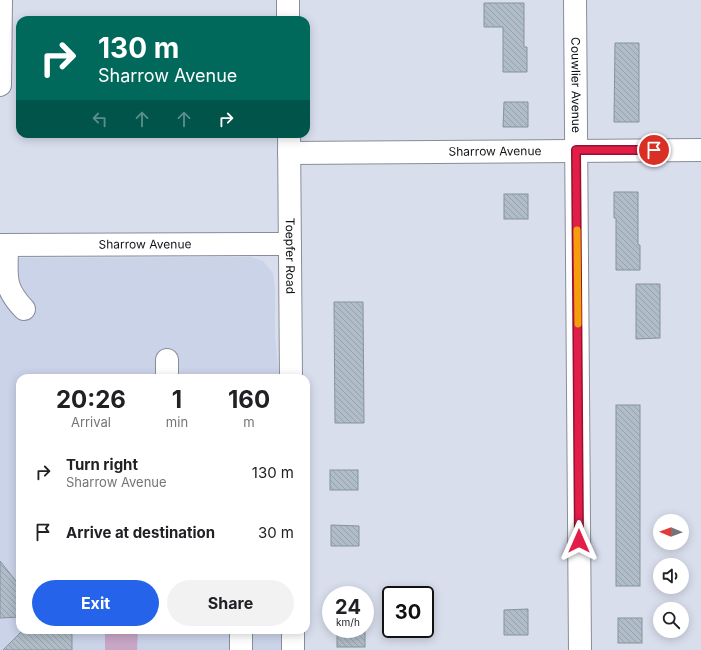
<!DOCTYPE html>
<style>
:root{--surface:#fff;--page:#f2f2f2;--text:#202124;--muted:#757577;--accent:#2563eb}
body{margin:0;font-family:Inter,sans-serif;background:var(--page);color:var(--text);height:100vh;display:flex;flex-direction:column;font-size:15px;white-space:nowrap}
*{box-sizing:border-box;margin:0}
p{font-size:13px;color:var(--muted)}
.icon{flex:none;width:22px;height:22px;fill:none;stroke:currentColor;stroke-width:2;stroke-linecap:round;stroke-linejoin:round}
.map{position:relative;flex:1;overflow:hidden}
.side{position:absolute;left:16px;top:374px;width:294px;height:260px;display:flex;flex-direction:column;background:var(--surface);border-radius:12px;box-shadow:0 2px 10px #0003}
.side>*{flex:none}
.guide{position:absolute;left:16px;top:16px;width:294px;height:122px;border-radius:12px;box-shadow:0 2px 10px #0003;background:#00695c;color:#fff;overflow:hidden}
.needle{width:26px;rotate:271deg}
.tools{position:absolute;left:653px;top:514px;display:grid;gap:8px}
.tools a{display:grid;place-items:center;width:36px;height:36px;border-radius:50%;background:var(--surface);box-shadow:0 2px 10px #0003;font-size:20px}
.speed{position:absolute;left:322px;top:586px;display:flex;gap:8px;font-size:20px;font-weight:700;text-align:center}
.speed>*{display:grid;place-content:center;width:52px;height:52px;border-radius:50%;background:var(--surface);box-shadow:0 2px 10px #0003;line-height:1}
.speed small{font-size:10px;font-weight:400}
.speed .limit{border:2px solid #111;border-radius:6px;background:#fff;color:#111}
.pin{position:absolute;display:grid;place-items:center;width:34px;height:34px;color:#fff;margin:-17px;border:2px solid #fff;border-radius:50%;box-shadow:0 1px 4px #0007}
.me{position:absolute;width:44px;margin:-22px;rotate:0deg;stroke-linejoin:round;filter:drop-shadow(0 0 3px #0008)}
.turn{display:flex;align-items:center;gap:14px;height:84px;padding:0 16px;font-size:18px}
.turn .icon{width:52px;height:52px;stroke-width:2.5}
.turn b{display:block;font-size:28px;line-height:34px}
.lanes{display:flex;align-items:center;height:38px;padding:0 16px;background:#0003;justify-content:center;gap:20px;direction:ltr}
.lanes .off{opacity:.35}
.eta{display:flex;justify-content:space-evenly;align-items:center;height:68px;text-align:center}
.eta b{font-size:24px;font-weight:700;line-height:28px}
.button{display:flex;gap:8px;margin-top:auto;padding:8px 16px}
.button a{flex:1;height:46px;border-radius:24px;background:var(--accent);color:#fff;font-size:16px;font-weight:700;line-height:46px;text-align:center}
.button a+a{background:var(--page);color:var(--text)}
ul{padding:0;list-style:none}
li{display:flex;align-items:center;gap:12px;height:60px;padding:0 16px}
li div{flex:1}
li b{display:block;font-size:15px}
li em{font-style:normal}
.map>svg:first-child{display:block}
</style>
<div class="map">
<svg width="701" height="650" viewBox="0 0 701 650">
<defs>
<pattern id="building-back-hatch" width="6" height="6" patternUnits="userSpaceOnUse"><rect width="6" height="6" fill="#b0bdc8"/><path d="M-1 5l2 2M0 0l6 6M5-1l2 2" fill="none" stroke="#96a2ab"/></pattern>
</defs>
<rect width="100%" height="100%" fill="#d9deed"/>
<!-- built -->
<path fill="#cbd3e9" d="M251,257L263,261L273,273L275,289V335L279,378H20V630H283V650H0V258Z"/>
<!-- park -->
<path fill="#c8a6c6" d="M105,630H138L137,650H105Z"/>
<!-- building -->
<g fill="url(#building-back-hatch)" stroke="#85939d">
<path d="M484,3H524V47H527V72H503V27H484Z"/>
<path d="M615,43H639V122H614Z"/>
<path d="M504,102H528V127H503Z"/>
<path d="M614,192H638V245H640V270H616V218H614Z"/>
<rect x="504" y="194" width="24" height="25"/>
<path d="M636,284H660V338L636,339Z"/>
<path d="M334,302H363L364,423H335Z"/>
<rect x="616" y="405" width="24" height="181"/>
<rect x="330" y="470" width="28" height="20"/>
<path d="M331,525L359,526V546H331Z"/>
<path d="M0,561L20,586V617L0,618Z"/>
<path d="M528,609V635H504V610Z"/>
<rect x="618" y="618" width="24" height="25"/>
<rect x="337" y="629" width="28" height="18"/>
<path d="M23,630H72V650H3Z"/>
</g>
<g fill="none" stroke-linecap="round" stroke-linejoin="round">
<!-- minor casing -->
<g stroke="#888d9b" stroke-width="24">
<g id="minor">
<path d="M288,0V20"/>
<path id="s1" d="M575,0L580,650"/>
<path d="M0,85L1,0"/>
<path id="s2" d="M289,134L291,378"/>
<path id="s3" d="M289,153L701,150"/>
<path id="s4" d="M0,245L290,244"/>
<path d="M7,245C7,275 2,286 24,309"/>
<path d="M167,378V360"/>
<path d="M241,630V650"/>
<path d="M293,630V650"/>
</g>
</g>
<!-- minor -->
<use href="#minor" stroke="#fff" stroke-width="22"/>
</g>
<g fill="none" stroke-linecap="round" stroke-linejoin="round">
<!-- route casing -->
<g stroke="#92132f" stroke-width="10">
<path id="route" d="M579,541L576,150H654"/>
</g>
<!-- route -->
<use href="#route" stroke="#e11d48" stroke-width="7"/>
<!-- slow -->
<path stroke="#f59e0b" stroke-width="7" d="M577,230L578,324"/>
</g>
<g text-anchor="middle" stroke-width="3.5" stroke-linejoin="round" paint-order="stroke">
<!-- street labels -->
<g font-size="12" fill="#13151a" stroke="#e6ecfb">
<text dy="4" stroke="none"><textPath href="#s1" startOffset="85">Couwlier Avenue</textPath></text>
<text dy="4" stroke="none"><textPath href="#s3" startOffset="206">Sharrow Avenue</textPath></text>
<text dy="4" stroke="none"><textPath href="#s4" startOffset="145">Sharrow Avenue</textPath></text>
<text dy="4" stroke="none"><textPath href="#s2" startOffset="122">Toepfer Road</textPath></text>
</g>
</g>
</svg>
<div class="tools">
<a><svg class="needle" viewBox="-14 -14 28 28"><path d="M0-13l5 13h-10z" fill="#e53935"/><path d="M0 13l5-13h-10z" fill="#757577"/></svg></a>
<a><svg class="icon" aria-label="sound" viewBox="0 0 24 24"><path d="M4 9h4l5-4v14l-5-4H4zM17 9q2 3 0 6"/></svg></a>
<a><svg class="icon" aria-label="search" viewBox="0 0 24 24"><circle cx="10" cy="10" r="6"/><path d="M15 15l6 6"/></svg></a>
</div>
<div class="speed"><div>24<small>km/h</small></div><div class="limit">30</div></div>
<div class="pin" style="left:654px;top:150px;background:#d93025"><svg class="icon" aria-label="arrive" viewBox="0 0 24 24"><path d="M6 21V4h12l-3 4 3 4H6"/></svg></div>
<svg class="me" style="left:579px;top:541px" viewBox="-20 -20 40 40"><path d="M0-17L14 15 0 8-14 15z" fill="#e11d48" stroke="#fff" stroke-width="4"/></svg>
<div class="guide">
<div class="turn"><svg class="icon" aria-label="right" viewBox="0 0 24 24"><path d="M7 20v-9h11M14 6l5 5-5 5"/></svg><div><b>130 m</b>Sharrow Avenue</div></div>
<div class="lanes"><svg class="icon off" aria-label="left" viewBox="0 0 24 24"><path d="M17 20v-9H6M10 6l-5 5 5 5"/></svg><svg class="icon off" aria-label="ahead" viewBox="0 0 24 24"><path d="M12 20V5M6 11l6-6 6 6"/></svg><svg class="icon off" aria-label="ahead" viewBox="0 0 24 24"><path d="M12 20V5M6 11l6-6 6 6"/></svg><svg class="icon" aria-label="right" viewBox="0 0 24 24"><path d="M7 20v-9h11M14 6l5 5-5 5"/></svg></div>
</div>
<section class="side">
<div class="eta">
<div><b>20:26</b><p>Arrival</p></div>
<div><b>1</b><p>min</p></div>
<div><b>160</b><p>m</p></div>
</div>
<ul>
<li><svg class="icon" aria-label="right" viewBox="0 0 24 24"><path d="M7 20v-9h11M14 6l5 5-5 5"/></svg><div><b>Turn right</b><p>Sharrow Avenue</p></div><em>130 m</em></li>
<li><svg class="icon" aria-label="arrive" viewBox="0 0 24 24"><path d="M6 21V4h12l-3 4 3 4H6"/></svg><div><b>Arrive at destination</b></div><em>30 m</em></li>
</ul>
<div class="button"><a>Exit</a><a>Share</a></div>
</section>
</div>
